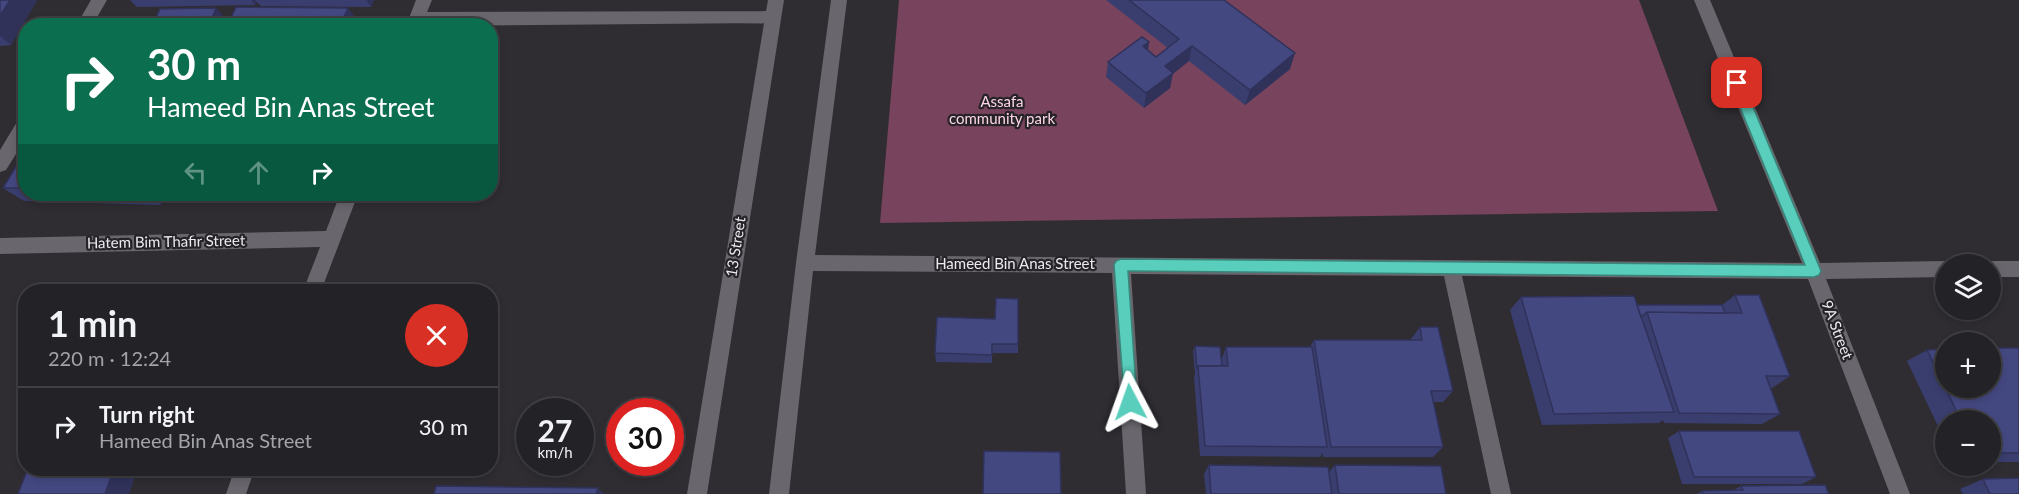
<!DOCTYPE html>
<meta charset="utf-8">
<style>
:root{--surface:#232226;--page:#2f2f32;--text:#f1f3f6;--muted:#a3a4a7;--line:#403f43}
body{margin:0;font-family:Lato,sans-serif;background:var(--page);color:var(--text);height:100vh;display:flex;flex-direction:column;font-size:22px;white-space:nowrap}
*{box-sizing:border-box;margin:0}
p{font-size:20px;color:var(--muted)}
.icon{flex:none;width:33px;height:33px;fill:none;stroke:currentColor;stroke-width:2;stroke-linecap:round;stroke-linejoin:round}
.map{position:relative;flex:1;overflow:hidden}
.panel{position:absolute;left:18px;top:284px;width:480px;height:192px;display:flex;flex-direction:column;background:var(--surface);border-radius:24px;box-shadow:0 3px 9px #0003,0 0 0 2px var(--line)}
.panel>*{flex:none}
.hud{position:absolute;left:18px;top:18px;width:480px;height:183px;border-radius:24px;box-shadow:0 3px 9px #0003,0 0 0 2px var(--line);background:#0b6e4f;color:#fff;overflow:hidden}
.fabs{position:absolute;left:1935px;top:254px;display:grid;gap:12px}
.fabs a{display:grid;place-items:center;width:66px;height:66px;border-radius:50%;background:var(--surface);box-shadow:0 3px 9px #0003,0 0 0 2px var(--line);font-size:30px}
.speed{position:absolute;left:516px;top:398px;display:flex;gap:12px;font-size:30px;font-weight:700;text-align:center}
.speed>*{display:grid;place-content:center;width:78px;height:78px;border-radius:50%;background:var(--surface);box-shadow:0 3px 9px #0003,0 0 0 2px var(--line);line-height:1}
.speed small{font-size:15px;font-weight:400}
.speed .limit{border:9px solid #d22;background:#fff;color:#111}
.pin{position:absolute;display:grid;place-items:center;width:51px;height:51px;color:#fff;margin:-26px;border-radius:12px;box-shadow:0 3px 9px #0006}
.me{position:absolute;width:66px;margin:-33px;rotate:356deg;stroke-linejoin:round;filter:drop-shadow(0 0 4px #0008)}
.turn{display:flex;align-items:center;gap:21px;height:126px;padding:0 30px;font-size:27px}
.turn .icon{width:78px;height:78px;stroke-width:2.5}
.turn b{display:block;font-size:42px;line-height:51px}
.lanes{display:flex;align-items:center;height:57px;padding:0 30px;background:#0003;justify-content:center;gap:30px;direction:ltr}
.lanes .off{opacity:.35}
.round{display:grid;place-items:center;flex:none;width:63px;height:63px;border-radius:32px;background:var(--page)}
.head{display:flex;align-items:center;justify-content:space-between;height:102px;padding:0 30px}
h1{font-size:36px;font-weight:700;line-height:45px}
ul{padding:0;list-style:none}
li{display:flex;align-items:center;gap:18px;height:78px;padding:0 30px;border-top:2px solid var(--line)}
li div{flex:1}
li b{display:block;font-size:22px}
li em{font-style:normal}
.map>svg:first-child{display:block}
</style>
<div class="map">
<svg width="2019" height="494" viewBox="0 0 2019 494">
<rect width="100%" height="100%" fill="#2f2d32"/>
<!-- green -->
<path fill="#78435c" d="M899,0H1639L1718,211L880,223Z"/>
<g fill="none" stroke-linecap="round" stroke-linejoin="round">
<!-- minor -->
<g fill="#69676d" fill-rule="evenodd">
<path d="M91,0H107L92,26H76Z"/>
<path d="M416,0H432L427,12L766,11L768,0H784L707,494H687L764,23L406,26Z"/>
<path d="M831,0H847L815,255L1802,263L1694,0H1710L1820,263L1946,261L1953,264H1946V277L1826,279L1910,494H1890L1808,279L1462,276L1511,494H1491L1444,276L1131,274L1146,494H1126L1112,273L813,271L789,494H769L796,263Z"/>
<path d="M26,115V138L6,170L0,172V150L20,117Z"/>
<path d="M340,194H358L321,291H303L320,247L0,254V238L326,231Z"/>
<path d="M1990,261H2019V277H1990V264H1983Z"/>
<path d="M235,468H255L246,494H226Z"/>
</g>
</g>
<!-- wall -->
<g fill="#3a3e6f">
<path d="M0,0H37L11,45L0,46Z"/>
<path d="M130,0H374L371,7L261,6L257,2L255,5L137,7Z"/>
<path d="M1106,0H1224L1290,69L1245,105L1189,61L1173,73L1170,88L1144,108L1106,77L1108,62L1149,42L1148,51L1156,57L1168,48Z"/>
<path d="M26,150V194H233H226L224,201L173,203L165,197L161,205L24,201L3,188Z"/>
<path d="M1735,295L1790,376L1772,388H1770L1780,414L1762,424L1664,423L1663,420L1659,423L1542,425L1510,310L1521,297L1637,305H1722Z"/>
<path d="M1018,299V353H992V363L936,362L935,353L995,319Z"/>
<path d="M1420,327L1453,391L1443,402H1433L1443,447L1433,457H1323V453L1320,457L1200,456L1194,377L1195,374L1193,351L1195,346L1222,366V358L1226,347H1310L1314,340H1411V339Z"/>
<path d="M2019,348V462H1990V420H1946V443L1907,361L1927,350Z"/>
<path d="M1679,431L1816,477L1802,484H1682L1668,438Z"/>
<path d="M1209,465L1329,472L1335,465L1446,494H1206L1204,474Z"/>
<path d="M1983,479L2019,494H1963L1960,489Z"/>
<path d="M1741,486L1829,494H1697L1702,491H1732Z"/>
</g>
<!-- shaded-wall -->
<g fill="#30325a">
<path d="M10,0H37L11,45L0,36V16Z"/>
<path d="M251,0H255L257,2L255,5Z"/>
<path d="M366,0H374L371,7Z"/>
<path d="M216,8L231,24L230,26H209Z"/>
<path d="M348,8L360,24L359,26H340Z"/>
<path d="M1149,42L1147,57L1143,46Z"/>
<path d="M1192,46L1189,61L1168,78L1173,73L1170,88L1144,108L1146,93L1165,66Z"/>
<path d="M1295,53L1290,69L1245,105L1250,90Z"/>
<path d="M147,194H161L165,197L161,205Z"/>
<path d="M216,194H226L224,201Z"/>
<path d="M114,468H138L129,494H105Z"/>
<path d="M598,488L604,494H596Z"/>
</g>
<!-- building -->
<g fill="#444881" stroke="#30325a" stroke-width="1.5">
<path d="M0,0H10L0,16Z"/>
<path d="M1129,0H1224L1295,53L1250,90L1192,46L1165,66L1173,73L1146,93L1108,62L1142,37L1149,42L1143,46L1156,57L1179,39Z"/>
<path d="M236,7L348,8L340,26H227Z"/>
<path d="M216,8L209,26H152L160,9Z"/>
<path d="M26,150V188H3Z"/>
<path d="M248,287L247,291H181Z"/>
<path d="M1735,295H1759L1790,376H1766L1780,414L1679,413L1647,312L1742,313Z"/>
<path d="M1634,296L1674,412L1554,414L1521,297Z"/>
<path d="M996,298L1018,299V344H992V355L935,353L937,317L995,319Z"/>
<path d="M1637,305H1722L1725,313L1647,312L1641,317Z"/>
<path d="M1420,327H1438L1453,391H1431L1443,447H1331L1314,340H1422Z"/>
<path d="M1195,346L1220,347L1222,366H1198L1197,369Z"/>
<path d="M1226,347H1312L1327,447L1205,446L1198,366H1228Z"/>
<path d="M1990,348H2019V453H1990V420H1961L1927,350L1946,349V387H1990Z"/>
<path d="M1679,431H1799L1816,477H1694Z"/>
<path d="M984,451L1060,452L1061,494H983Z"/>
<path d="M1209,465L1328,467L1332,494H1211Z"/>
<path d="M1335,465L1441,466L1446,494H1339Z"/>
<path d="M28,468H114L105,494H18Z"/>
<path d="M2019,478V494H1990L1983,479Z"/>
<path d="M1825,485L1829,494H1703L1702,491L1743,490L1741,486Z"/>
<path d="M436,486L598,488L596,494H434Z"/>
</g>
<!-- route -->
<path fill="#5acebd" stroke="#3a867b" stroke-width="1.5" d="M1737,78L1743,83L1821,271L1819,275L1814,277L1128,271L1137,402L1135,407L1130,409L1125,407L1114,265L1116,261L1121,259L1805,265L1730,83Z"/>
<g text-anchor="middle" stroke-width="4.5" stroke-linejoin="round" paint-order="stroke">
<!-- park labels -->
<g font-size="15" fill="#fcd4e5" stroke="#252328">
<text x="1002" y="107">Assafa<tspan x="1002" dy="17">community park</tspan></text>
</g>
<!-- street labels -->
<g font-size="15" fill="#eceaee" stroke="#252328">
<text transform="translate(166 242) rotate(-1)" y="5">Hatem Bim Thafir Street</text>
<text transform="translate(736 247) rotate(-81)" y="5">13 Street</text>
<text x="1015" y="269">Hameed Bin Anas Street</text>
<text transform="translate(1837 330) rotate(69)" y="5">9A Street</text>
</g>
</g>
</svg>
<div class="fabs">
<a><svg class="icon" aria-label="layers" viewBox="0 0 24 24"><path d="M12 4l9 5-9 5-9-5zM3 14l9 5 9-5"/></svg></a>
<a>+</a>
<a>−</a>
</div>
<div class="speed"><div>27<small>km/h</small></div><div class="limit">30</div></div>
<div class="pin" style="left:1737px;top:83px;background:#d93025"><svg class="icon" aria-label="arrive" viewBox="0 0 24 24"><path d="M6 21V4h12l-3 4 3 4H6"/></svg></div>
<svg class="me" style="left:1130px;top:402px" viewBox="-20 -20 40 40"><path d="M0-17L14 15 0 8-14 15z" fill="#5acebd" stroke="#fff" stroke-width="4"/></svg>
<div class="hud">
<div class="turn"><svg class="icon" aria-label="right" viewBox="0 0 24 24"><path d="M7 20v-9h11M14 6l5 5-5 5"/></svg><div><b>30 m</b>Hameed Bin Anas Street</div></div>
<div class="lanes"><svg class="icon off" aria-label="left" viewBox="0 0 24 24"><path d="M17 20v-9H6M10 6l-5 5 5 5"/></svg><svg class="icon off" aria-label="ahead" viewBox="0 0 24 24"><path d="M12 20V5M6 11l6-6 6 6"/></svg><svg class="icon" aria-label="right" viewBox="0 0 24 24"><path d="M7 20v-9h11M14 6l5 5-5 5"/></svg></div>
</div>
<section class="panel">
<div class="head"><div><h1>1 min</h1><p>220 m · 12:24</p></div><a class="round" style="background:#d93025;color:#fff"><svg class="icon" aria-label="close" viewBox="0 0 24 24"><path d="M6 6l12 12M18 6L6 18"/></svg></a></div>
<ul>
<li><svg class="icon" aria-label="right" viewBox="0 0 24 24"><path d="M7 20v-9h11M14 6l5 5-5 5"/></svg><div><b>Turn right</b><p>Hameed Bin Anas Street</p></div><em>30 m</em></li>
</ul>
</section>
</div>
